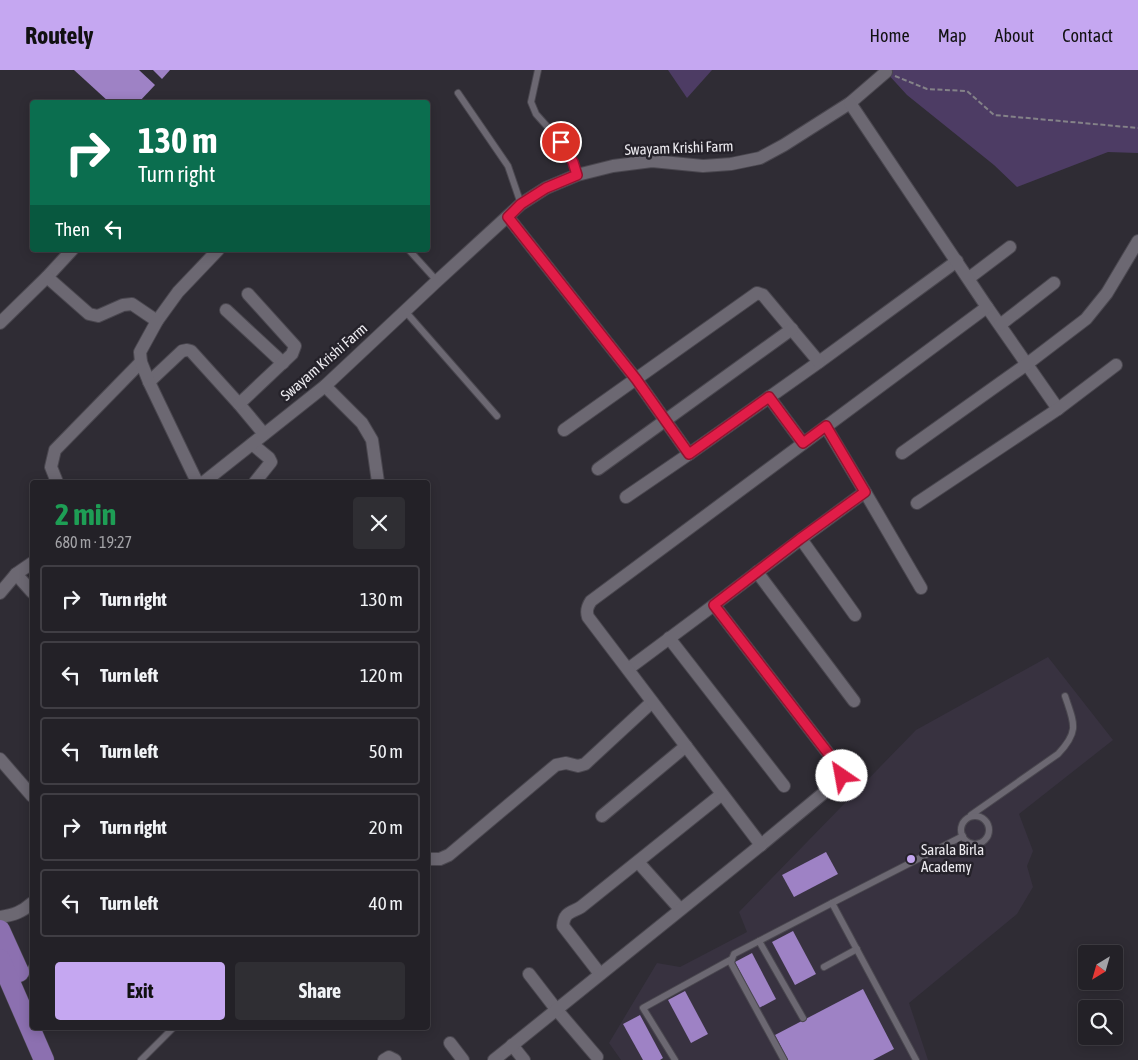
<!DOCTYPE html>
<meta charset="utf-8">
<style>
:root{--surface:#232127;--page:#2f2e33;--text:#f1f3f6;--muted:#a3a3a7;--line:#403e44;--accent:#c5a7f1}
body{margin:0;font-family:"Asap Condensed",sans-serif;background:var(--page);color:var(--text);height:100vh;display:flex;flex-direction:column;font-size:19px;white-space:nowrap}
*{box-sizing:border-box;margin:0}
p{font-size:16px;color:var(--muted)}
.icon{flex:none;width:28px;height:28px;fill:none;stroke:currentColor;stroke-width:2;stroke-linecap:round;stroke-linejoin:round}
.map{position:relative;flex:1;overflow:hidden}
.sheet{position:absolute;left:30px;top:410px;width:400px;height:550px;display:flex;flex-direction:column;background:var(--surface);border-radius:5px;box-shadow:0 2px 12px #0003,0 0 0 1px var(--line)}
.sheet>*{flex:none}
.guide{position:absolute;left:30px;top:30px;width:400px;height:152px;border-radius:5px;box-shadow:0 2px 12px #0003,0 0 0 1px var(--line);background:#0b6e4f;color:#fff;overflow:hidden}
.needle{width:32px;rotate:217deg}
.tools{position:absolute;left:1078px;top:875px;display:grid;gap:10px}
.tools a{display:grid;place-items:center;width:45px;height:45px;border-radius:5px;background:var(--surface);box-shadow:0 2px 12px #0003,0 0 0 1px var(--line);font-size:25px}
.pin{position:absolute;display:grid;place-items:center;width:42px;height:42px;color:#fff;margin:-21px;border:2px solid #fff;border-radius:50%;box-shadow:0 1px 5px #0007}
.me{position:absolute;width:55px;margin:-28px;rotate:327deg;stroke-linejoin:round;filter:drop-shadow(0 0 4px #0008)}
.turn{display:flex;align-items:center;gap:18px;height:105px;padding:0 25px;font-size:22px}
.turn .icon{width:65px;height:65px;stroke-width:2.5}
.turn b{display:block;font-size:35px;line-height:42px}
.then{display:flex;align-items:center;height:48px;padding:0 25px;background:#0003;gap:10px;font-size:19px}
.round{display:grid;place-items:center;flex:none;width:52px;height:52px;border-radius:5px;background:var(--page)}
.headline{display:flex;align-items:center;justify-content:space-between;height:85px;padding:0 25px}
h1{font-size:30px;font-weight:700;line-height:38px;color:#1e9e55}
.cta{display:flex;gap:10px;margin-top:auto;padding:10px 25px}
.cta a{flex:1;height:58px;border-radius:5px;background:var(--accent);color:#111;font-size:20px;font-weight:700;line-height:58px;text-align:center}
.cta a+a{background:var(--page);color:var(--text)}
ul{padding:0;list-style:none}
li{display:flex;align-items:center;gap:15px;height:68px;margin:0 10px 8px;padding:0 15px;border:2px solid var(--line);border-radius:5px}
li div{flex:1}
li b{display:block;font-size:19px}
li em{font-style:normal}
header{display:flex;align-items:center;gap:30px;box-sizing:border-box;height:70px;padding:0 25px;background:var(--accent);color:#111}
header strong{font-size:24px}
nav{display:flex;gap:28px;margin-inline-start:auto;font-size:18px}
.map>svg:first-child{display:block}
</style>
<header>
<strong>Routely</strong>
<nav><a>Home</a><a>Map</a><a>About</a><a>Contact</a></nav>
</header>
<div class="map">
<svg width="1138" height="990" viewBox="0 0 1138 990">
<rect width="100%" height="100%" fill="#2f2c34"/>
<!-- built -->
<path fill="#383240" d="M1048,587L1113,670L1019,744L1033,781L1027,796L1033,817L1017,844L909,933L928,990H621L609,973L657,893L680,897L747,862L739,842L916,660Z"/>
<!-- green -->
<g fill="#4d3c64">
<path d="M668,0H712L687,28Z"/>
<path d="M887,0H1138V83L1108,82L1017,117L994,95L907,25L886,2Z"/>
</g>
<!-- building -->
<g fill="#9e82c5">
<path d="M74,0H139L155,15L139,32H109Z"/>
<path d="M153,0H170L162,9Z"/>
<path d="M826,782L838,804L794,827L782,805Z"/>
<path d="M793,861L816,904L795,915L772,872Z"/>
<path d="M752,883L776,929L759,938L735,892Z"/>
<path d="M863,919L894,979L873,990H788L775,965Z"/>
<path d="M685,921L708,964L691,973L668,930Z"/>
<path d="M640,945L663,988L660,990H643L623,954Z"/>
</g>
<g fill="none" stroke-linecap="round" stroke-linejoin="round">
<!-- service casing -->
<g stroke="#4a474f" stroke-width="8">
<g id="service">
<path d="M538,0L531,32L536,44L561,72L573,93L577,105"/>
<path d="M458,23L508,96L521,134"/>
<path d="M409,180L437,211"/>
<path d="M405,241L497,346"/>
<path d="M971,745L1058,684C1080,661 1074,653 1065,626"/>
<circle cx="975" cy="760" r="14"/>
<path d="M832,833L963,766"/>
<path d="M759,871L803,948"/>
<path d="M824,897L857,879"/>
<path d="M23,907L32,897"/>
<path d="M141,990L173,958"/>
<path d="M675,990L643,938L732,889"/>
<path d="M784,990L731,893L732,889L734,884L832,833L916,990"/>
</g>
</g>
<!-- minor casing -->
<g stroke="#4a474f" stroke-width="14">
<g id="minor">
<path d="M508,147L636,309L689,384L819,292L957,191"/>
<path d="M47,207L72,180"/>
<path d="M969,208L1010,177"/>
<path d="M987,237L1058,339"/>
<path d="M226,240L283,293"/>
<path d="M0,253L47,207L89,244L98,246L123,235L132,234L157,251"/>
<path d="M1000,255L1054,213"/>
<path d="M149,312L182,281L187,280L191,281L239,334L264,364"/>
<path d="M325,316L362,353L372,370L378,412"/>
<path d="M769,327L803,373"/>
<path d="M239,334L292,284L295,276L248,224"/>
<path d="M564,360L757,223L763,225L819,292"/>
<path d="M252,374L269,388L271,392L255,412"/>
<path d="M902,383L1027,294L1086,249L1107,223L1138,171"/>
<path d="M598,399L792,259"/>
<path d="M57,412L51,397L55,380L141,292"/>
<path d="M197,412L149,312L141,292L140,282L157,251L178,222L218,180"/>
<path d="M204,412L325,316L437,211L521,134L546,118L577,105L613,96L652,91L703,96L731,94L760,88L784,75L850,33L886,2"/>
<path d="M865,422L921,518"/>
<path d="M626,427L689,384"/>
<path d="M917,433L1058,339L1116,295"/>
<path d="M801,469L855,545"/>
<path d="M757,502L854,631"/>
<path d="M16,504L32,522"/>
<path d="M0,523L16,504L32,493"/>
<path d="M669,568L784,716"/>
<path d="M628,599L714,535"/>
<path d="M0,689L32,726"/>
<path d="M602,746L686,676"/>
<path d="M761,775L838,711L842,706L841,700L714,535L801,469L865,422L826,357"/>
<path d="M428,789H440L449,785L556,695L566,693L578,696L585,694L652,632"/>
<path d="M638,792L680,839"/>
<path d="M0,847C14,845 22,842 32,833"/>
<path d="M529,904L556,939L597,987"/>
<path d="M600,904L563,856C564,842 571,843 581,837L722,724"/>
<path d="M450,973L463,990"/>
<path d="M512,975L524,990"/>
<path d="M384,990L389,987L395,990"/>
<path d="M494,990L761,775L588,547C586,541 587,537 591,531L987,237L850,33"/>
</g>
</g>
<!-- primary casing -->
<g stroke="#4a474f" stroke-width="21">
<g id="primary">
<path d="M0,860L19,902"/>
<path d="M0,889L44,990"/>
</g>
</g>
<!-- path -->
<path stroke="#848288" stroke-width="2" stroke-dasharray="5 2.5" stroke-linecap="butt" d="M895,6L927,19L967,21L994,45L1138,58"/>
<!-- service -->
<use href="#service" stroke="#6c6872" stroke-width="6"/>
<!-- minor -->
<use href="#minor" stroke="#6c6872" stroke-width="12"/>
<!-- primary -->
<use href="#primary" stroke="#8c70b0" stroke-width="20"/>
</g>
<g fill="none" stroke-linecap="round" stroke-linejoin="round">
<!-- route casing -->
<g stroke="#92132f" stroke-width="12">
<path id="route" d="M561,72L573,92L577,105L546,118L521,134L508,147L636,309L689,384L769,327L803,373L826,356L865,422L800,469L714,535L841,700L842,706"/>
</g>
<!-- route -->
<use href="#route" stroke="#e11d48" stroke-width="9"/>
</g>
<!-- markers -->
<circle fill="#c5a7f1" stroke="#25222a" stroke-width="2" cx="911" cy="789" r="5"/>
<g text-anchor="middle" stroke-width="5" stroke-linejoin="round" paint-order="stroke">
<!-- street labels -->
<g font-size="15" fill="#eceaef" stroke="#25222a">
<text transform="translate(679 78) rotate(-2)" y="5">Swayam Krishi Farm</text>
<text transform="translate(324 292) rotate(-41)" y="5">Swayam Krishi Farm</text>
</g>
<!-- poi labels -->
<g font-size="15" fill="#eceaef" stroke="#25222a" text-anchor="start">
<text x="921" y="785">Sarala Birla<tspan x="921" dy="17">Academy</tspan></text>
</g>
</g>
</svg>
<div class="tools">
<a><svg class="needle" viewBox="-14 -14 28 28"><path d="M0-13l5 13h-10z" fill="#e53935"/><path d="M0 13l5-13h-10z" fill="#a3a3a7"/></svg></a>
<a><svg class="icon" aria-label="search" viewBox="0 0 24 24"><circle cx="10" cy="10" r="6"/><path d="M15 15l6 6"/></svg></a>
</div>
<div class="pin" style="left:561px;top:72px;background:#d93025"><svg class="icon" aria-label="arrive" viewBox="0 0 24 24"><path d="M6 21V4h12l-3 4 3 4H6"/></svg></div>
<svg class="me" style="left:842px;top:706px" viewBox="-20 -20 40 40"><circle r="19" fill="#fff"/><path d="M0-13L10 11 0 6-10 11z" fill="#e11d48"/></svg>
<div class="guide">
<div class="turn"><svg class="icon" aria-label="right" viewBox="0 0 24 24"><path d="M7 20v-9h11M14 6l5 5-5 5"/></svg><div><b>130 m</b>Turn right</div></div>
<div class="then">Then<svg class="icon" aria-label="left" viewBox="0 0 24 24"><path d="M17 20v-9H6M10 6l-5 5 5 5"/></svg></div>
</div>
<section class="sheet">
<div class="headline"><div><h1>2 min</h1><p>680 m · 19:27</p></div><a class="round"><svg class="icon" aria-label="close" viewBox="0 0 24 24"><path d="M6 6l12 12M18 6L6 18"/></svg></a></div>
<ul>
<li><svg class="icon" aria-label="right" viewBox="0 0 24 24"><path d="M7 20v-9h11M14 6l5 5-5 5"/></svg><div><b>Turn right</b></div><em>130 m</em></li>
<li><svg class="icon" aria-label="left" viewBox="0 0 24 24"><path d="M17 20v-9H6M10 6l-5 5 5 5"/></svg><div><b>Turn left</b></div><em>120 m</em></li>
<li><svg class="icon" aria-label="left" viewBox="0 0 24 24"><path d="M17 20v-9H6M10 6l-5 5 5 5"/></svg><div><b>Turn left</b></div><em>50 m</em></li>
<li><svg class="icon" aria-label="right" viewBox="0 0 24 24"><path d="M7 20v-9h11M14 6l5 5-5 5"/></svg><div><b>Turn right</b></div><em>20 m</em></li>
<li><svg class="icon" aria-label="left" viewBox="0 0 24 24"><path d="M17 20v-9H6M10 6l-5 5 5 5"/></svg><div><b>Turn left</b></div><em>40 m</em></li>
</ul>
<div class="cta"><a>Exit</a><a>Share</a></div>
</section>
</div>
